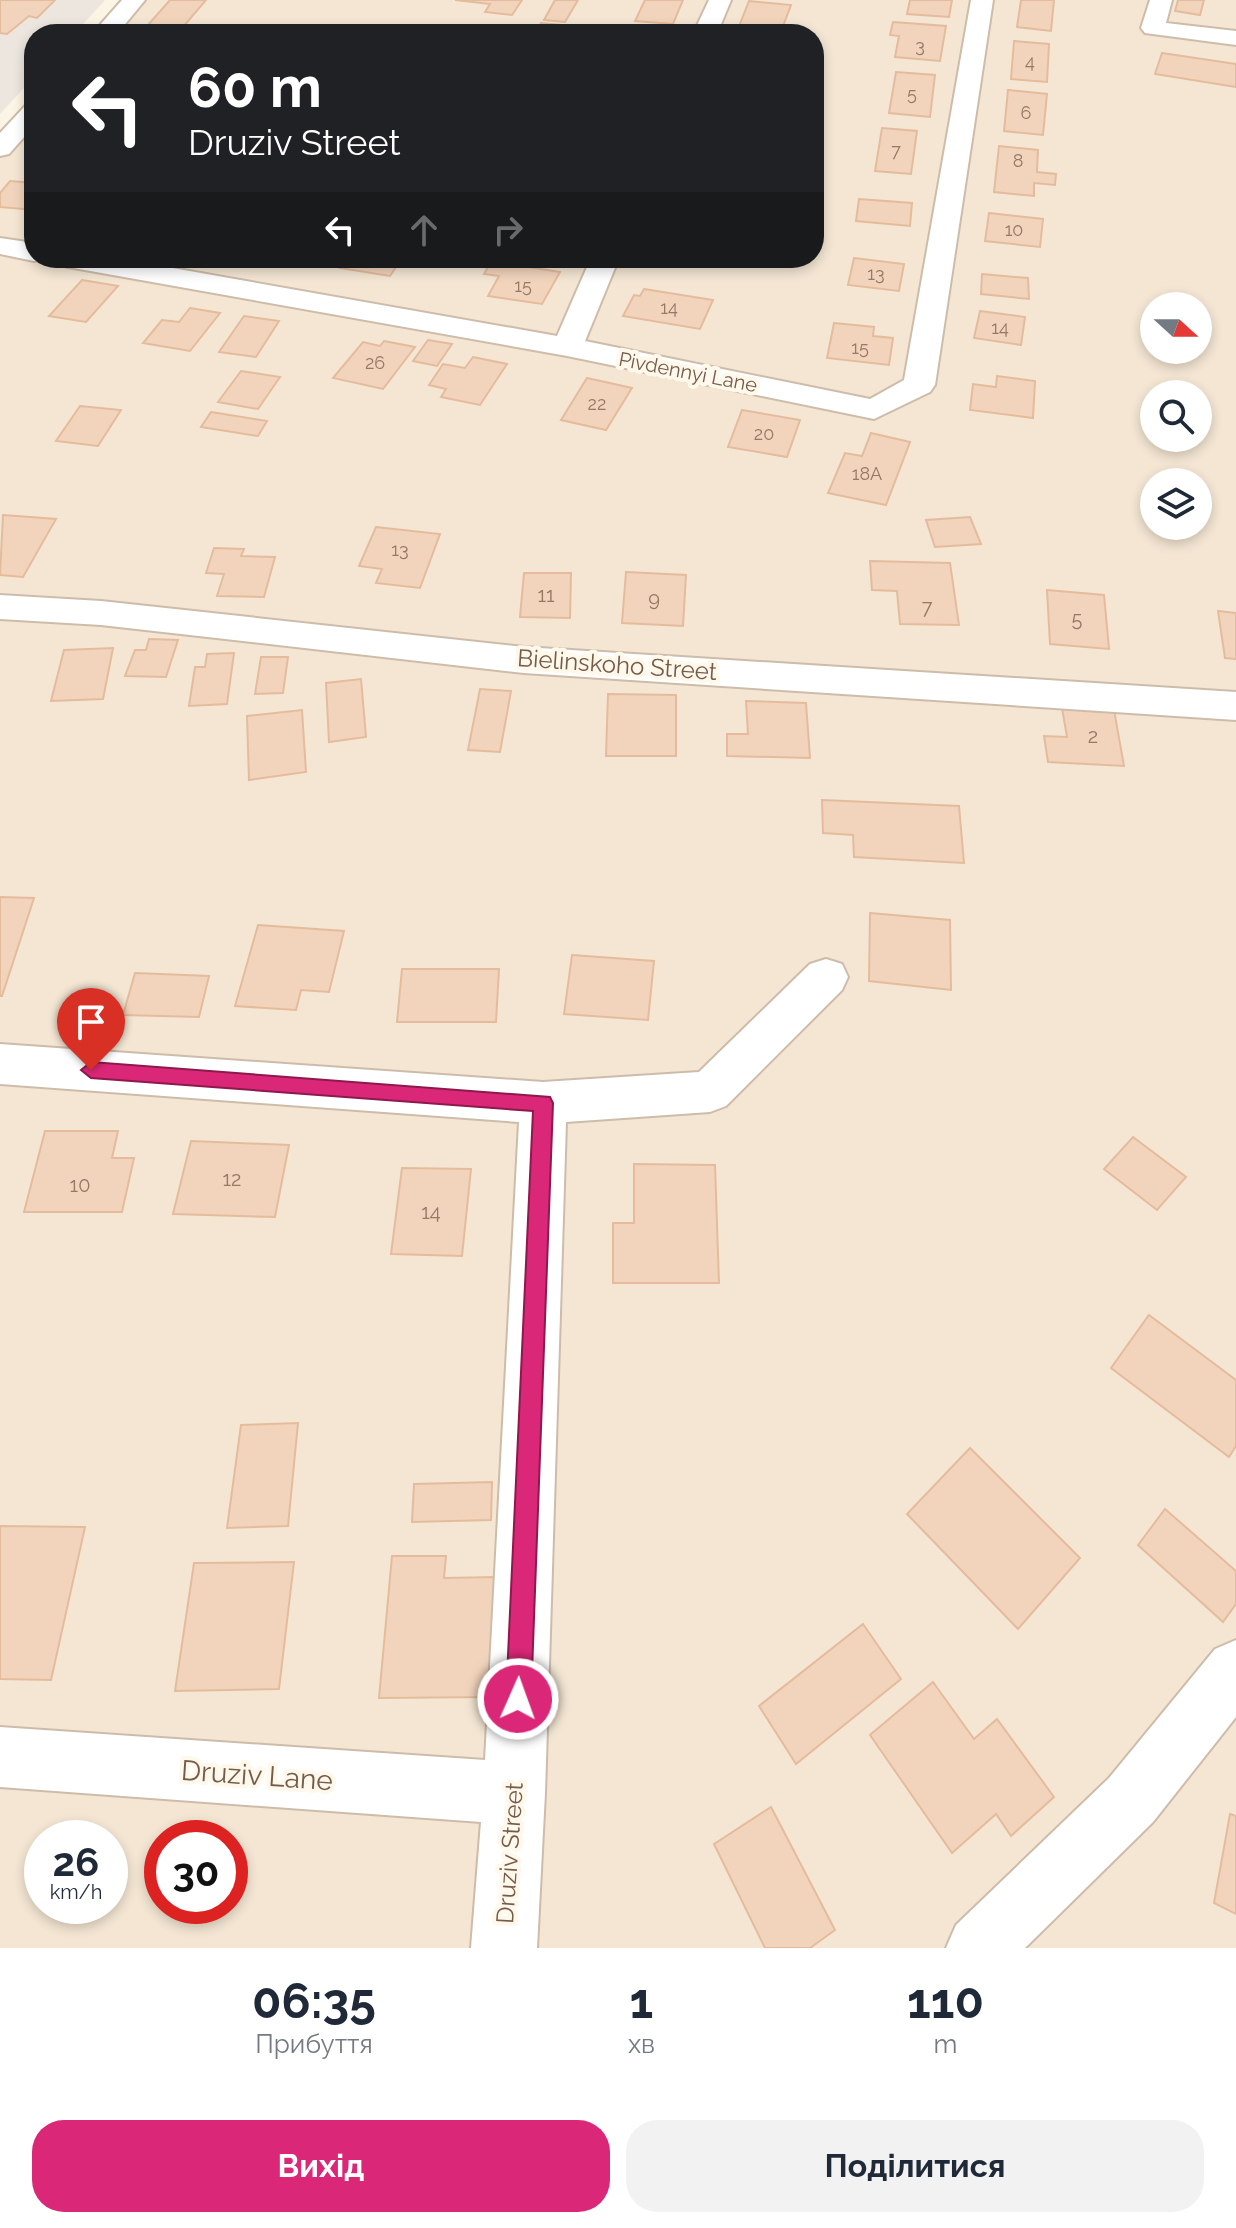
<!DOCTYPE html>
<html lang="uk">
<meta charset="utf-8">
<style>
:root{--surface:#fff;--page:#f2f2f3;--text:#1f2937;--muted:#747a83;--accent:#db2777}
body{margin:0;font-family:Raleway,sans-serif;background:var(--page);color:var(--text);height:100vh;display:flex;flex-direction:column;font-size:30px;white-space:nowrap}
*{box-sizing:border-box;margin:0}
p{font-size:26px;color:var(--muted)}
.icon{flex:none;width:44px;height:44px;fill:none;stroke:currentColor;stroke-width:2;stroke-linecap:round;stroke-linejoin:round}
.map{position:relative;height:1948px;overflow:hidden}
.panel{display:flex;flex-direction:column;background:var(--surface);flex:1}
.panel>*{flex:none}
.banner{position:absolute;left:24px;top:24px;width:800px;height:244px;border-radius:32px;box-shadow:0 4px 12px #0003;background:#202124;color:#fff;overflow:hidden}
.needle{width:52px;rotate:111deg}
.buttons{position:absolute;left:1140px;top:292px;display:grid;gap:16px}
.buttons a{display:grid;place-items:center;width:72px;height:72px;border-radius:50%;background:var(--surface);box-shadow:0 4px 12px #0003;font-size:40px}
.speed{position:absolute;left:24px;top:1820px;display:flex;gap:16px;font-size:40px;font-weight:700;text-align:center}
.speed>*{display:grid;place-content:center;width:104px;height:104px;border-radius:50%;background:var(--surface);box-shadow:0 4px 12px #0003;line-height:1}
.speed small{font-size:20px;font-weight:400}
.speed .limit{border:12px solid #d22;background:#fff;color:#111}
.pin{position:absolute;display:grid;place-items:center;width:68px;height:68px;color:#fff;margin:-82px -34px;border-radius:50% 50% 50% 0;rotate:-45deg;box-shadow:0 0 8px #0007}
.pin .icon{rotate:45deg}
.me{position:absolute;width:88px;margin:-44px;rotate:2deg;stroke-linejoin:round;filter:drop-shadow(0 0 6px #0008)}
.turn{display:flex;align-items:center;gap:28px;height:168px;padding:0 32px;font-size:36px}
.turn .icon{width:104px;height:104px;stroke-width:2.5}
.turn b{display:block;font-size:56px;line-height:68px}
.lanes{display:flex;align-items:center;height:76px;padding:0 32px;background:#0003;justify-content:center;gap:40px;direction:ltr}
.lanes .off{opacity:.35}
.eta{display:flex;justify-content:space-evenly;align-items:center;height:136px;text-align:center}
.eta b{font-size:48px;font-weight:700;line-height:56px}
.cta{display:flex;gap:16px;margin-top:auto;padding:16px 32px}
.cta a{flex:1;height:92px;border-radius:32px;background:var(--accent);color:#fff;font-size:32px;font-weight:700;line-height:92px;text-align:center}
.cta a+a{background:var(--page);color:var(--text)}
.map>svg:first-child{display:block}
</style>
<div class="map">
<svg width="1236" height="1948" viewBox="0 0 1236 1948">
<rect width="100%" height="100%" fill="#fcf4e4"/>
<!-- residential -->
<path fill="#f4e6d3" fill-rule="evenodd" d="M143,0H1236V1948H0V158L34,120V258H814V34H112ZM1154,306H1198V350H1154ZM1154,394H1198V438H1154ZM1154,482H1198V526H1154ZM42,1838H110V1906H42ZM162,1838H230V1906H162Z"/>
<!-- industrial -->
<path fill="#ece6df" d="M0,0H105L74,34H34V77L0,114Z"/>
<!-- building -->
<g fill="#f2d4bc" stroke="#e4bc9d" stroke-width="2">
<path d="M0,0H55L37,18L29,16L7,34L0,33Z"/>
<path d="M170,0H206L177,34H140Z"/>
<path d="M455,0H522L512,15L485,12L490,4Z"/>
<path d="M555,0H578L565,22L544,20Z"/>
<path d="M645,0H683L673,24L635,21Z"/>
<path d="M910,0H952L949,17L907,14Z"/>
<path d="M1021,0H1054L1051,31L1017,27Z"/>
<path d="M1178,0H1204L1200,15L1175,11Z"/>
<path d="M749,1L791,5L780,34H736Z"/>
<path d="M893,22L946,26L940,61L895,57L899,36L890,35Z"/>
<path d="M541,23L563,25L558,34H534Z"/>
<path d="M1014,41L1049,44L1047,82L1011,79Z"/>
<path d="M1162,53L1236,64V87L1155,74Z"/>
<path d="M896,72L935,75L930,117L889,113Z"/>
<path d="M1008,90L1047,94L1043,135L1004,131Z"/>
<path d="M882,128L917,131L911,174L875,171Z"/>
<path d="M999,146L1038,150L1037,172L1056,174L1055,185L1034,183V196L994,192Z"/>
<path d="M10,181L34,183V210L0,207V193Z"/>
<path d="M859,199L912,203L910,226L856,221Z"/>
<path d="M989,213L1043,219L1040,247L985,241Z"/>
<path d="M347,258H402L390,276L340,268Z"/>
<path d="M854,258L904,264L899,291L848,285Z"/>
<path d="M491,261L560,272L542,304L488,296L499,276L484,274Z"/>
<path d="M982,274L1028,278L1029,299L981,294Z"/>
<path d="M82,280L118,286L86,322L49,316Z"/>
<path d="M644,289L713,300L700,329L623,316L634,295L640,296Z"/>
<path d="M190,308L220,313L190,351L143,343L162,320L179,322Z"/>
<path d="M980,311L1025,317L1021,345L974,338Z"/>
<path d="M244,316L279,321L256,357L219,352Z"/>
<path d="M834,323L874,327L873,336L893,338L889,365L827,358Z"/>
<path d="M428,340L452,344L437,366L413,361Z"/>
<path d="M384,341L415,347L383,389L333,378L363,342L380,346Z"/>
<path d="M473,357L507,364L480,405L441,397L446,389L429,385L443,364L465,368Z"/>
<path d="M241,371L280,377L258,409L218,402Z"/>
<path d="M997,376L1035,381L1033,418L970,410L973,384L996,387Z"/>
<path d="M587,378L632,388L606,430L561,420Z"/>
<path d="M80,406L121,410L98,446L56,441Z"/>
<path d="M742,410L800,420L787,457L728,447Z"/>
<path d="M211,412L267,421L258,436L201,427Z"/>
<path d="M871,433L910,442L886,505L828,493L845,453L862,456Z"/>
<path d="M3,515L56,519L23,577L0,575Z"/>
<path d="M970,517L981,544L935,547L926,520Z"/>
<path d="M376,527L440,534L420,588L376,583L382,569L359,566Z"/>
<path d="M214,548L244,549L241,556L275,557L264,597L217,596L224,574L206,573Z"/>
<path d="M870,561L950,563L959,625L900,624L897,591L872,590Z"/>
<path d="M626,572L686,575L683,626L622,623Z"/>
<path d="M524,573H571L570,618L520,617Z"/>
<path d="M1047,590L1104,595L1109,649L1050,644Z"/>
<path d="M1218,611L1236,613V659L1225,658Z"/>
<path d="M149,639L178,640L166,677L125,676L135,650H146Z"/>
<path d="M113,648L103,699L51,701L64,650Z"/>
<path d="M234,653L227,704L189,706L195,667H205L207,654Z"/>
<path d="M261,657H288L283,693L255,694Z"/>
<path d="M361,679L366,737L329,742L326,683Z"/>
<path d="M480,689L511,691L500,752L468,750Z"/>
<path d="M608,694L676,695V756H606Z"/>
<path d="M746,701L806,703L810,758L727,756V734H748Z"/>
<path d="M1062,708L1114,710L1124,766L1048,762L1044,736L1067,737Z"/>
<path d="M302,710L306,772L249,780L247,716Z"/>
<path d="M822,800L959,806L964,863L854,857L853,835L823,833Z"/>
<path d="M0,897L34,898L2,996H0Z"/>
<path d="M870,913L950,920L951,990L869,981Z"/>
<path d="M258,925L344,931L329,992L301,990L296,1010L235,1006Z"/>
<path d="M572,955L654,961L648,1020L564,1014Z"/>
<path d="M402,969H499L496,1022H397Z"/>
<path d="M135,973L209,976L199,1017L123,1015Z"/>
<path d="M45,1131H118L112,1158H134L122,1212H24Z"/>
<path d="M1133,1137L1186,1177L1157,1210L1104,1169Z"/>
<path d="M191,1141L289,1145L275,1217L173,1214Z"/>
<path d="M634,1164L715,1165L719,1283H613V1223H634Z"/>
<path d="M402,1168L471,1169L462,1256L391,1254Z"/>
<path d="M1149,1315L1236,1380V1446L1229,1457L1111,1368Z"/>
<path d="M298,1423L288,1526L227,1528L241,1425Z"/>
<path d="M970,1448L1080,1558L1018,1629L907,1514Z"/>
<path d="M492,1482L491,1520L412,1522L414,1484Z"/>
<path d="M1165,1509L1236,1571V1604L1223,1622L1138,1545Z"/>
<path d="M0,1526L85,1527L51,1680L0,1679Z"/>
<path d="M392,1556H446L444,1578L496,1577L490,1697L379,1698Z"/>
<path d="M294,1562L279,1689L175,1691L194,1563Z"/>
<path d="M863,1624L901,1679L796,1764L759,1706Z"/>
<path d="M933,1682L974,1739L997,1719L1054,1797L1011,1836L996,1814L952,1853L870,1735Z"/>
<path d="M771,1807L835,1930L810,1948H765L714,1844Z"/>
<path d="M1230,1814L1236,1816V1914L1214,1903Z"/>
</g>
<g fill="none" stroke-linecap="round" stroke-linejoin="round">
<!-- minor casing -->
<g stroke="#cebcab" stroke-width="4">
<g id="minor">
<path d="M122,0H145L117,34H92Z"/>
<path d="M709,0H731L717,34H693Z"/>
<path d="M971,0H993L935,385L930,392L874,419L567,356L68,267L58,264L54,258H116L557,336L591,258H619L585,341L870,399L904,380Z"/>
<path d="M1150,0H1172L1166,23L1236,31V45L1145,33L1141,28Z"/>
<path d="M34,103V126L9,154L0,156V133L25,106Z"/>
<path d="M0,238L34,243V258H44L34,261L0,254Z"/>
<path d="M0,595L101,601L524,647L1236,692V720L524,673L101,625L0,619Z"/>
<path d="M826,959L842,964L848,977L842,990L726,1106L710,1112L566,1122L545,1793L537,1948H471L481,1822L0,1787V1727L485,1760L519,1122L0,1084V1044L543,1082L699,1072L810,964Z"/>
<path d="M1236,1640V1717L1153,1822L1025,1948H946L956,1925L1109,1778L1215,1649Z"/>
</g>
</g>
<!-- minor -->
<use href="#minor" fill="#fff" fill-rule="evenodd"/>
</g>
<!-- route -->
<path fill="#db2777" stroke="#8e194d" stroke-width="2" d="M91,1062L550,1097L553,1103L531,1699L527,1708L518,1712L509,1708L506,1699L533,1111L91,1078L81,1070Z"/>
<g text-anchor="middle" stroke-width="8" stroke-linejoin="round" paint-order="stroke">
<!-- far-number labels -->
<g font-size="18" fill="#947966">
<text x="920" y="52">3</text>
<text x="1030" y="68">4</text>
<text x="912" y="100">5</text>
<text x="1026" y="119">6</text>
<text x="896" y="157">7</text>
<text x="1018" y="167">8</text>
<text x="1014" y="236">10</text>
<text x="876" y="280">13</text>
<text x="523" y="292">15</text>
<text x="669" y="314">14</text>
<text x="1000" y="334">14</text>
<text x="860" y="354">15</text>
<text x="375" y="369">26</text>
<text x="597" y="410">22</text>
<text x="764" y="440">20</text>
<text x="867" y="480">18А</text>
<text x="400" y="556">13</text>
</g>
<!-- far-street labels -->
<g font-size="20" fill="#755b4a" stroke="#fff8eb">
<text transform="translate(688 372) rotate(11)" y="7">Pivdennyi Lane</text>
</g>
<!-- number labels -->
<g font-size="20" fill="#947966">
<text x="546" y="602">11</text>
<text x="654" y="606">9</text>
<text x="927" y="614">7</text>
<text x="1077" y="626">5</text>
<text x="1093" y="743">2</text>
<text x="232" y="1186">12</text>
<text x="80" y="1192">10</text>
<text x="431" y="1219">14</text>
</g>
<!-- street labels -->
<g font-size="24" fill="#755b4a" stroke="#fff8eb">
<text transform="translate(617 665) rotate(4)" y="8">Bielinskoho Street</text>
<text transform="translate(510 1853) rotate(-86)" y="8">Druziv Street</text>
</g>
<!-- near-street labels -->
<g font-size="28" fill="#755b4a" stroke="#fff8eb">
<text transform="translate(257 1775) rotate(4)" y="10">Druziv Lane</text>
</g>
</g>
</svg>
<div class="buttons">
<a><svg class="needle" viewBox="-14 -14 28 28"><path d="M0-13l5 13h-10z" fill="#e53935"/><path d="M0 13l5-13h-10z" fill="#747a83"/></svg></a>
<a><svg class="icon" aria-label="search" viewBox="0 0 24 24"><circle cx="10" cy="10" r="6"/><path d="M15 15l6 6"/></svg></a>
<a><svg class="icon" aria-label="layers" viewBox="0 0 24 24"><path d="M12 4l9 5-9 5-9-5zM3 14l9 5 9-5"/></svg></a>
</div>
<div class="speed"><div>26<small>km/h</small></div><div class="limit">30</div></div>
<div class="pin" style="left:91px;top:1070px;background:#d93025"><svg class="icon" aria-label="arrive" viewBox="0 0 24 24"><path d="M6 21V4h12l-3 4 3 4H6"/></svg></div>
<svg class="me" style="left:518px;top:1699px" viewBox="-20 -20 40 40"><circle r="17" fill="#db2777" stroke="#fff" stroke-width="3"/><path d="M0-11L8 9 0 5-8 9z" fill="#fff"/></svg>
<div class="banner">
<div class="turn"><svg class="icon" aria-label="left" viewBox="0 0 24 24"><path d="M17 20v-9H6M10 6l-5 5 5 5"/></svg><div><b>60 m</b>Druziv Street</div></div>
<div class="lanes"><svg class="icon" aria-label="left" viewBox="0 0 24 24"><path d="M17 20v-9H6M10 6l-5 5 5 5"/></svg><svg class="icon off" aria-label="ahead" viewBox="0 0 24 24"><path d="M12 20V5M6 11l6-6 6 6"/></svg><svg class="icon off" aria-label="right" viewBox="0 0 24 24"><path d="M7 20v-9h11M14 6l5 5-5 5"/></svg></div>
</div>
</div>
<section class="panel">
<div class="eta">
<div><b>06:35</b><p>Прибуття</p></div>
<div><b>1</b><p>хв</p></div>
<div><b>110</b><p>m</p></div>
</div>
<div class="cta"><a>Вихід</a><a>Поділитися</a></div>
</section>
